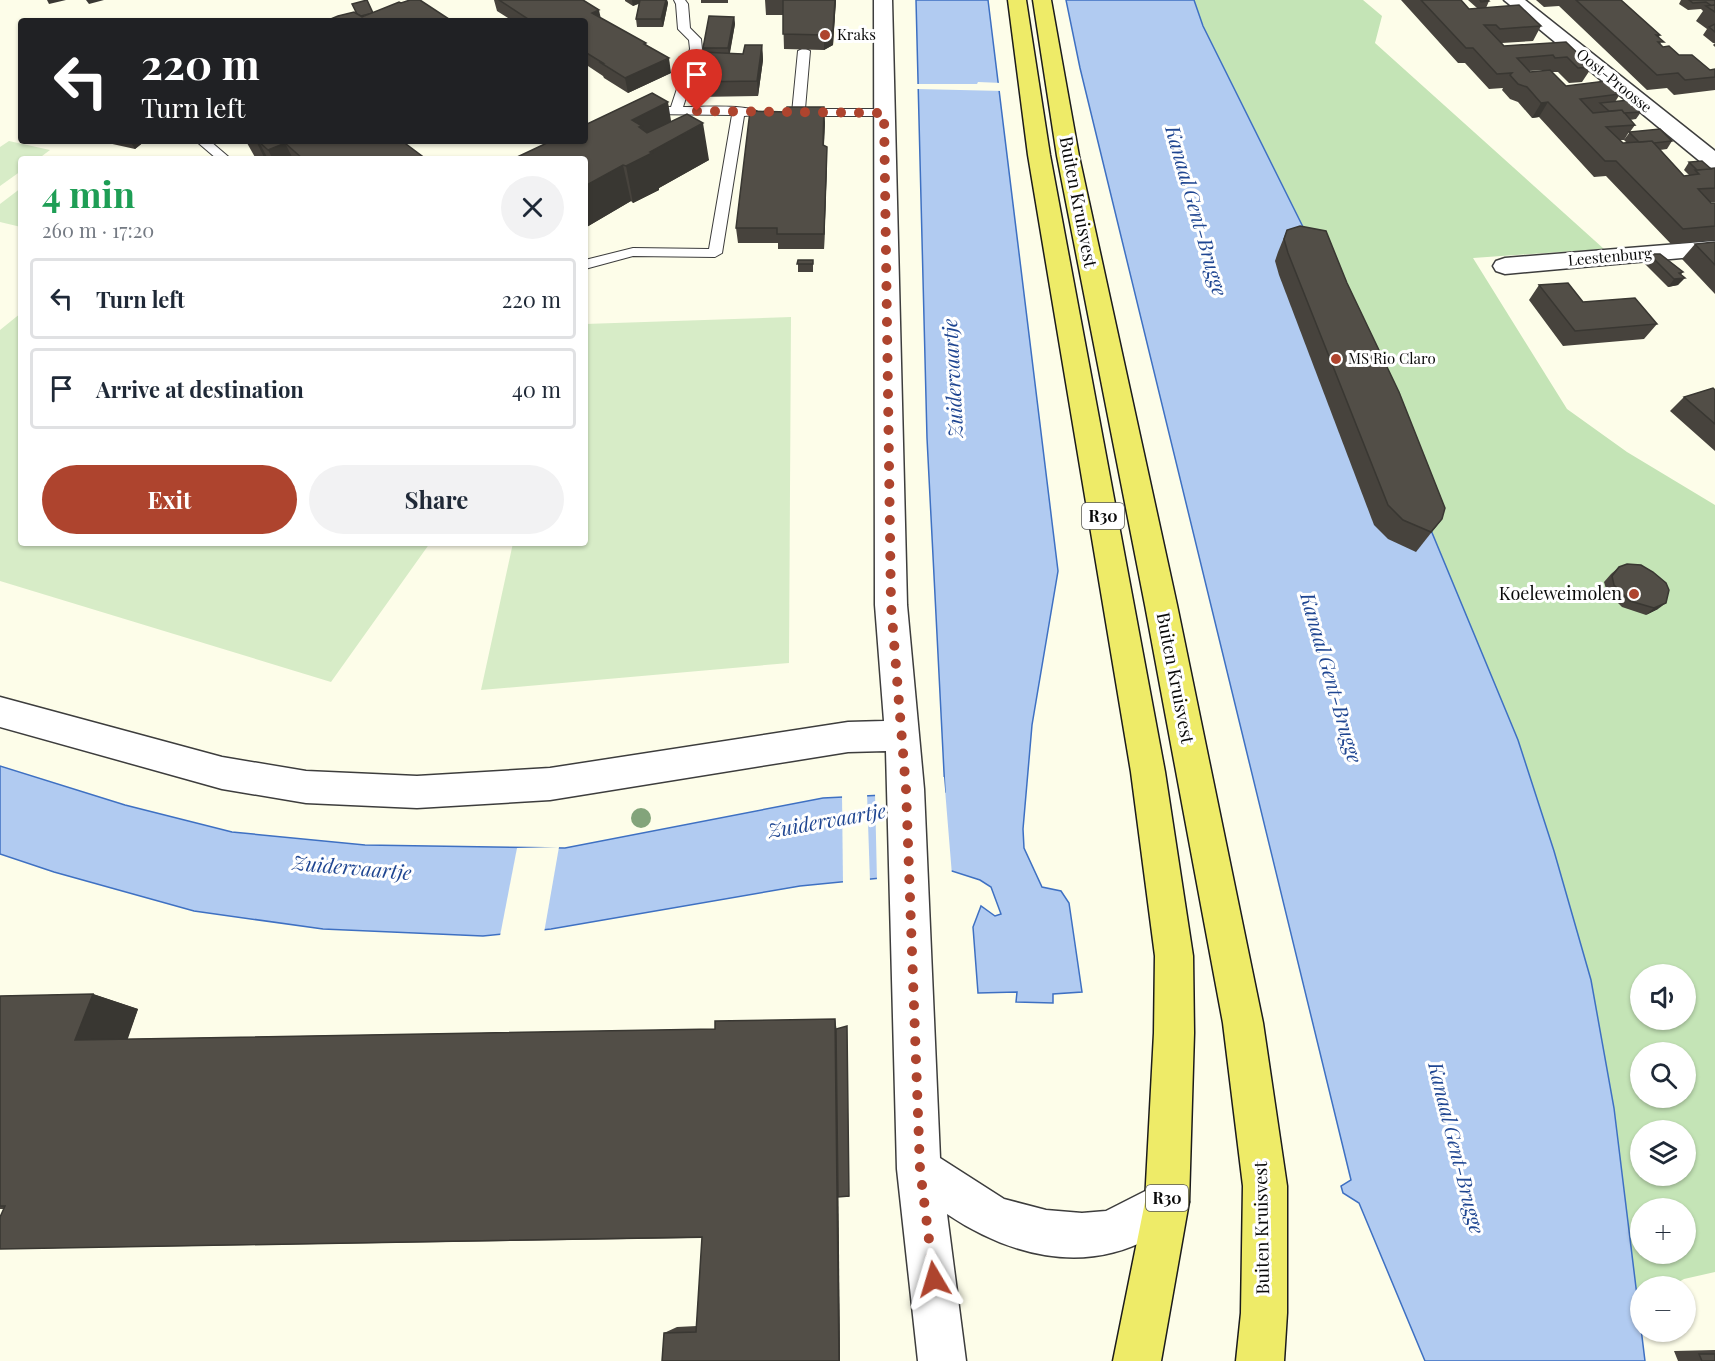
<!DOCTYPE html>
<meta charset="utf-8">
<style>
:root{--surface:#fff;--page:#f2f2f3;--text:#1f2937;--muted:#747a83;--line:#e0e1e3;--accent:#ae442e}
body{margin:0;font-family:"Playfair Display",serif;background:var(--page);color:var(--text);height:100vh;display:flex;flex-direction:column;font-size:22px;white-space:nowrap}
*{box-sizing:border-box;margin:0}
p{font-size:20px;color:var(--muted)}
.icon{flex:none;width:33px;height:33px;fill:none;stroke:currentColor;stroke-width:2;stroke-linecap:round;stroke-linejoin:round}
.map{position:relative;flex:1;overflow:hidden}
.side{position:absolute;left:18px;top:156px;width:570px;height:390px;display:flex;flex-direction:column;background:var(--surface);border-radius:6px;box-shadow:0 2px 4px #0004}
.side>*{flex:none}
.top-card{position:absolute;left:18px;top:18px;width:570px;height:126px;border-radius:6px;box-shadow:0 2px 4px #0004;background:#202124;color:#fff;overflow:hidden}
.tools{position:absolute;left:1630px;top:964px;display:grid;gap:12px}
.tools a{display:grid;place-items:center;width:66px;height:66px;border-radius:50%;background:var(--surface);box-shadow:0 2px 4px #0004;font-size:30px}
.pin{position:absolute;display:grid;place-items:center;width:51px;height:51px;color:#fff;margin:-62px -26px;border-radius:50% 50% 50% 0;rotate:-45deg;box-shadow:0 0 6px #0007}
.pin .icon{rotate:45deg}
.me{position:absolute;width:66px;margin:-33px;rotate:353deg;stroke-linejoin:round;filter:drop-shadow(0 0 4px #0008)}
.turn{display:flex;align-items:center;gap:21px;height:126px;padding:0 24px;font-size:27px}
.turn .icon{width:78px;height:78px;stroke-width:2.5}
.turn b{display:block;font-size:42px;line-height:51px}
.round{display:grid;place-items:center;flex:none;width:63px;height:63px;border-radius:32px;background:var(--page)}
.overview{display:flex;align-items:center;justify-content:space-between;height:102px;padding:0 24px}
h1{font-size:36px;font-weight:700;line-height:45px;color:#1e9e55}
.cta{display:flex;gap:12px;margin-top:auto;padding:12px 24px}
.cta a{flex:1;height:69px;border-radius:36px;background:var(--accent);color:#fff;font-size:24px;font-weight:700;line-height:69px;text-align:center}
.cta a+a{background:var(--page);color:var(--text)}
ul{padding:0;list-style:none}
li{display:flex;align-items:center;gap:18px;height:81px;margin:0 12px 9px;padding:0 12px;border:3px solid var(--line);border-radius:6px}
li div{flex:1}
li b{display:block;font-size:22px}
li em{font-style:normal}
.map>svg:first-child{display:block}
</style>
<div class="map">
<svg width="1715" height="1361" viewBox="0 0 1715 1361">
<rect width="100%" height="100%" fill="#fdfde9"/>
<!-- green -->
<path fill="#c4e4b6" fill-rule="evenodd" d="M1194,0H1363L1382,16L1375,43L1604,249L1473,258L1567,409L1627,452L1715,505V1272L1684,1279L1670,1287H1641V1304L1638,1306L1614,1108L1591,980L1554,851L1518,740L1316,253L1203,26ZM1641,975H1686V1020H1641ZM1641,1053H1686V1098H1641ZM1641,1131H1686V1176H1641ZM1641,1209H1686V1254H1641Z"/>
<!-- pitch -->
<g fill="#d7ecc7">
<path d="M9,141L50,150L38,159H21V171L0,186V147Z"/>
<path d="M21,188V227L0,222V204Z"/>
<path d="M21,313V543H430L331,682L0,581V330Z"/>
<path d="M791,317L789,663L481,690L513,543H585V324Z"/>
</g>
<!-- water -->
<g fill="#b1cbf1" stroke="#3e70c2" stroke-width="1.5">
<path d="M916,0H988L1058,571L1032,725L1023,829L1024,848L1042,887L1061,891L1069,903L1082,992L1053,994V1003L1016,1002L1017,992L978,993L973,927L981,906L995,916L1001,914L991,887L980,880L952,871L800,886L551,929L483,936L323,929L194,911L54,872L0,854V766L125,805L232,832L365,845L565,848L823,798L945,792L927,438Z"/>
<path d="M1066,0H1194L1203,26L1316,253L1518,740L1554,851L1591,980L1614,1108L1645,1361H1425L1359,1203L1343,1193L1341,1186L1351,1180L1080,68Z"/>
</g>
<!-- pier -->
<g fill="#fdfde9">
<path d="M978,82L1002,83L1003,91L917,89V84H977Z"/>
<path d="M940,777H944L952,875L877,882L875,793L942,790Z"/>
<path d="M867,793L870,882L843,885L842,794Z"/>
<path d="M559,847L544,933L500,936L517,848Z"/>
</g>
<g fill="none" stroke-linecap="round" stroke-linejoin="round">
<!-- service casing -->
<g stroke="#3d3d3d" stroke-width="2">
<g id="service">
<path d="M674,0H685L688,4L690,28L701,39L702,49L683,107C698,107 749,104 758,112L756,115L744,116L722,253L715,257L633,256L585,269V260L633,248L709,249L732,115L646,114L640,110L646,106L671,107L690,49L689,40L678,29L676,4Z"/>
<path d="M804,48L810,51L805,109H884L890,113L888,116H794L792,113L798,51Z"/>
<path d="M196,141H210L231,159H217Z"/>
</g>
</g>
<!-- minor casing -->
<g stroke="#3d3d3d" stroke-width="3">
<g id="minor">
<path d="M874,0H892L907,605L924,789L940,1158L1004,1199L1046,1210L1082,1213L1106,1211L1167,1180L1183,1186L1189,1202C1180,1223 1169,1227 1150,1238C1082,1275 1008,1255 947,1214L966,1361H918L897,1169L886,751L848,752L550,800L417,808L306,803L222,789L0,727V697L222,757L306,771L417,776L550,768L848,722L884,721L875,605Z"/>
<path d="M1504,0H1525L1715,151V169L1707,167Z"/>
<path d="M1715,241V255L1505,274L1496,271L1493,266L1496,261L1505,258Z"/>
</g>
</g>
<!-- primary casing -->
<g stroke="#1b1b1b" stroke-width="3">
<g id="primary">
<path d="M1008,0H1026L1050,155L1165,772L1193,956L1194,1033L1189,1202L1161,1361H1113L1145,1202L1154,1033L1155,956L1131,772L1028,155Z"/>
<path d="M1033,0H1051L1079,156L1177,605L1263,1023L1287,1186V1313L1284,1361H1236L1241,1313L1243,1186L1223,1023L1145,605L1057,156Z"/>
</g>
</g>
<!-- service -->
<use href="#service" fill="#fff" fill-rule="evenodd"/>
<!-- minor -->
<use href="#minor" fill="#fff" fill-rule="evenodd"/>
<!-- primary -->
<use href="#primary" fill="#eeeb68" fill-rule="evenodd"/>
</g>
<!-- trees -->
<circle fill="#83a47b" cx="641" cy="818" r="10"/>
<!-- wall -->
<g fill="#47433d" fill-rule="evenodd">
<path d="M494,0H583L601,18L647,45L671,73L628,93L604,78L603,76L585,64V21H513L497,11Z"/>
<path d="M625,0H667L668,3L663,27H637L636,19L639,3L633,6L625,1Z"/>
<rect x="701" y="0" width="27" height="3"/>
<path d="M765,0H836L833,45L824,50L784,49L783,15H766Z"/>
<path d="M1401,0H1464H1461L1469,9L1477,8L1468,0H1488L1489,1L1486,8L1541,26L1533,41L1502,43L1504,46L1566,42L1592,67L1582,82L1569,83L1558,72H1552L1566,86L1620,94L1615,102L1641,112L1636,119L1630,120L1635,125L1624,140L1629,132L1672,141L1667,149L1660,150L1684,176L1689,175L1684,170L1689,162L1711,169L1715,168V202H1710L1711,203H1715V240L1671,244L1606,176L1594,177L1539,117L1532,118L1518,102L1510,99L1502,90L1503,88L1489,89L1465,63H1458ZM1545,70V71L1530,72L1529,71ZM1620,140H1624L1627,143H1623Z"/>
<path d="M1536,0H1621L1660,35L1659,37L1661,45L1663,47L1710,70L1715,69V90L1674,95L1667,88L1647,90L1559,6L1544,7Z"/>
<path d="M1681,0H1715V47L1713,45L1715,43H1713L1703,35L1707,29L1696,21L1703,11L1701,9L1688,10L1679,4Z"/>
<path d="M734,17L735,24L730,53L743,54L762,45L763,60L758,96L698,97L696,82L703,52V48Z"/>
<path d="M671,122L709,160L659,188V190L633,203L631,201L585,228V159Z"/>
<path d="M825,122L824,145L827,162L824,249H778V243H738L736,228Z"/>
<path d="M99,141H145L135,149Z"/>
<path d="M245,141H402L426,159H256L247,143Z"/>
<path d="M1287,230L1442,519L1416,552L1388,539L1374,525L1279,275L1275,261L1278,252Z"/>
<path d="M1715,242V294L1682,259L1695,244Z"/>
<path d="M1649,254L1681,274L1678,285L1668,287L1643,262Z"/>
<rect x="798" y="260" width="15" height="12"/>
<path d="M1539,285L1583,302L1657,324L1644,339L1563,346L1529,300Z"/>
<path d="M1715,390V451L1670,411L1684,397Z"/>
<path d="M1619,567L1658,609L1646,615L1622,607L1607,592L1604,582L1611,574Z"/>
<path d="M93,994L138,1009L127,1039L715,1029L835,1019L849,1197H838L840,1361H662L664,1333L677,1327L697,1326L702,1238L0,1249L3,1209H0V996Z"/>
<path d="M1715,1350V1361H1678L1674,1351Z"/>
</g>
<!-- shaded-wall -->
<g fill="#393732">
<path d="M47,0H66L49,4Z"/>
<path d="M86,0H104L89,4Z"/>
<path d="M632,0H640L641,3L633,6Z"/>
<path d="M666,0H667L668,3L663,27L661,19Z"/>
<path d="M835,0H836L833,45L824,50V35Z"/>
<path d="M599,10L602,24L592,13Z"/>
<path d="M734,17L735,24L729,56L728,48Z"/>
<path d="M762,45L763,60L758,96L757,81Z"/>
<path d="M669,58L671,73L628,93L625,78Z"/>
<path d="M668,102L674,139L650,152L703,123L709,160L659,188V190L633,203L626,166L632,120Z"/>
<path d="M1548,102L1539,117L1532,118L1541,103Z"/>
<path d="M824,107L825,122L823,160V145Z"/>
<path d="M130,141H145L135,149Z"/>
<path d="M259,142L268,159H265L257,143Z"/>
<path d="M285,143L293,159H273L268,150Z"/>
<path d="M827,147V162L824,249V234Z"/>
<path d="M623,165L631,201L585,228V186Z"/>
<path d="M1683,272L1677,279L1685,278L1678,285L1668,287L1679,273Z"/>
<path d="M1666,603L1658,609L1646,615L1654,608Z"/>
<path d="M93,994L138,1009L123,1053L75,1040Z"/>
<path d="M835,1019L837,1032L840,1361H839Z"/>
</g>
<!-- building -->
<g fill="#524e47" stroke="#393732" stroke-width="1.5">
<path d="M367,0L373,13L361,16L357,14L352,4Z"/>
<path d="M410,0H420L452,21H326L338,16L354,12L362,17L399,2L401,3Z"/>
<path d="M499,0H583L599,10L592,13L646,43L644,44L669,58L625,78L601,63H603L585,52V21H531Z"/>
<path d="M640,0H666L661,19H636Z"/>
<path d="M783,0H835L833,30L824,35L783,34Z"/>
<path d="M1421,0H1461L1469,9L1519,5L1541,26L1500,29L1496,25H1484L1504,46L1566,42L1592,67L1578,68L1567,57L1555,58L1553,55L1517,58L1530,72L1550,70L1566,86L1606,81L1620,94L1580,99L1593,113L1622,110L1635,125L1606,127L1623,143L1652,141L1684,176L1699,174L1695,170L1715,168V188L1698,189L1711,203H1715V226L1683,229L1616,161H1605L1548,102L1541,103L1527,87L1518,84L1510,75L1512,73L1497,74L1473,48H1466Z"/>
<path d="M1480,0H1488L1489,1L1481,2Z"/>
<path d="M1576,0H1621L1660,35H1656L1664,42H1658L1663,47L1669,46L1679,55H1692L1710,70L1715,69V77L1685,80L1678,73L1657,75Z"/>
<path d="M1689,0H1715V5L1712,6L1706,2L1693,3Z"/>
<path d="M1715,5V12L1706,6Z"/>
<path d="M709,16L734,17L728,48H703Z"/>
<path d="M1715,24V32L1709,27Z"/>
<path d="M745,45H762L757,81L696,82L701,52L743,54Z"/>
<path d="M652,93L668,102L632,120L642,126L639,127L647,133L687,114L703,123L650,152L652,153L626,166L623,165L585,186V159H513L551,141H585V125Z"/>
<path d="M1629,100L1641,112L1624,113L1622,110L1609,111L1600,103Z"/>
<path d="M787,107H824L823,145L827,147L824,234H777V228H736L750,111L787,112Z"/>
<path d="M1660,129L1672,141L1654,143L1652,141L1639,142L1629,132Z"/>
<path d="M254,141H402L426,159H303L285,143L268,150L259,142L257,143Z"/>
<path d="M1702,161L1711,169L1697,170L1689,162Z"/>
<path d="M1300,226L1326,231L1347,283L1399,392L1445,508L1442,519L1431,532L1403,520L1388,505L1288,253L1284,239L1287,230Z"/>
<path d="M1715,242V265L1695,244Z"/>
<path d="M1649,254H1660L1683,272L1679,273L1685,278L1674,279Z"/>
<path d="M798,260H813V264H797Z"/>
<path d="M1568,283L1583,302L1635,298L1657,324L1575,331L1539,285Z"/>
<path d="M1713,388L1715,390V424L1684,397Z"/>
<path d="M1627,564L1641,565L1653,572L1666,583L1669,590L1666,603L1654,608L1630,601L1614,585L1612,576L1619,567Z"/>
<path d="M93,994L75,1040L715,1029V1021L835,1019L839,1361H662L664,1333L696,1332L702,1237L0,1249V1217L5,1206H0V996Z"/>
<path d="M847,1026L849,1196L838,1197L836,1029Z"/>
<path d="M1699,1354H1715V1361H1702Z"/>
</g>
<g fill="none" stroke-linecap="round" stroke-linejoin="round">
<!-- route -->
<path stroke="#ae442e" stroke-width="10" stroke-dasharray="0 18" d="M697,111L884,113L891,605L906,789L920,1169L934,1279"/>
</g>
<!-- markers -->
<g fill="#ae442e" stroke="#fff" stroke-width="2">
<circle cx="825" cy="35" r="6"/>
<circle cx="1336" cy="359" r="6"/>
<circle cx="1634" cy="594" r="6"/>
</g>
<g text-anchor="middle" stroke-width="6" stroke-linejoin="round" paint-order="stroke">
<!-- far-poi labels -->
<g font-size="15" fill="#0a0a0a" stroke="#fff" text-anchor="start">
<text x="837" y="40">Kraks</text>
<text x="1348" y="364">MS Rio Claro</text>
</g>
<!-- far-street labels -->
<g font-size="15" fill="#0a0a0a" stroke="#fff">
<text transform="translate(1614 81) rotate(39)" y="5">Oost-Proosse</text>
<text transform="translate(1610 257) rotate(-5)" y="5">Leestenburg</text>
</g>
<!-- shield labels -->
<g fill="#fff" stroke="#545454" stroke-width="1.5">
<rect x="1082" y="503" width="42" height="26" rx="4.5"/>
<rect x="1146" y="1185" width="42" height="26" rx="4.5"/>
</g>
<g font-size="16" font-weight="bold" fill="#0a0a0a">
<text x="1103" y="522">R30</text>
<text x="1167" y="1204">R30</text>
</g>
<!-- street labels -->
<g font-size="18" fill="#0a0a0a" stroke="#fff">
<text transform="translate(1078 202) rotate(79)" y="6">Buiten Kruisvest</text>
<text transform="translate(1175 678) rotate(79)" y="6">Buiten Kruisvest</text>
<text transform="translate(1262 1228) rotate(-91)" y="6">Buiten Kruisvest</text>
</g>
<!-- poi labels -->
<g font-size="18" fill="#0a0a0a" stroke="#fff" text-anchor="end">
<text x="1622" y="600">Koeleweimolen</text>
</g>
<!-- water labels -->
<g font-size="20" font-style="italic" fill="#1e4591" stroke="#fff">
<text transform="translate(1196 211) rotate(74)" y="7">Kanaal Gent-Brugge</text>
<text transform="translate(953 378) rotate(-93)" y="7">Zuidervaartje</text>
<text transform="translate(1331 678) rotate(74)" y="7">Kanaal Gent-Brugge</text>
<text transform="translate(827 821) rotate(-10)" y="7">Zuidervaartje</text>
<text transform="translate(352 868) rotate(5)" y="7">Zuidervaartje</text>
<text transform="translate(1456 1148) rotate(76)" y="7">Kanaal Gent-Brugge</text>
</g>
</g>
</svg>
<div class="tools">
<a><svg class="icon" aria-label="sound" viewBox="0 0 24 24"><path d="M4 9h4l5-4v14l-5-4H4zM17 9q2 3 0 6"/></svg></a>
<a><svg class="icon" aria-label="search" viewBox="0 0 24 24"><circle cx="10" cy="10" r="6"/><path d="M15 15l6 6"/></svg></a>
<a><svg class="icon" aria-label="layers" viewBox="0 0 24 24"><path d="M12 4l9 5-9 5-9-5zM3 14l9 5 9-5"/></svg></a>
<a>+</a>
<a>−</a>
</div>
<div class="pin" style="left:697px;top:111px;background:#d93025"><svg class="icon" aria-label="arrive" viewBox="0 0 24 24"><path d="M6 21V4h12l-3 4 3 4H6"/></svg></div>
<svg class="me" style="left:934px;top:1279px" viewBox="-20 -20 40 40"><path d="M0-17L14 15 0 8-14 15z" fill="#ae442e" stroke="#fff" stroke-width="4"/></svg>
<div class="top-card">
<div class="turn"><svg class="icon" aria-label="left" viewBox="0 0 24 24"><path d="M17 20v-9H6M10 6l-5 5 5 5"/></svg><div><b>220 m</b>Turn left</div></div>
</div>
<section class="side">
<div class="overview"><div><h1>4 min</h1><p>260 m · 17:20</p></div><a class="round"><svg class="icon" aria-label="close" viewBox="0 0 24 24"><path d="M6 6l12 12M18 6L6 18"/></svg></a></div>
<ul>
<li><svg class="icon" aria-label="left" viewBox="0 0 24 24"><path d="M17 20v-9H6M10 6l-5 5 5 5"/></svg><div><b>Turn left</b></div><em>220 m</em></li>
<li><svg class="icon" aria-label="arrive" viewBox="0 0 24 24"><path d="M6 21V4h12l-3 4 3 4H6"/></svg><div><b>Arrive at destination</b></div><em>40 m</em></li>
</ul>
<div class="cta"><a>Exit</a><a>Share</a></div>
</section>
</div>
